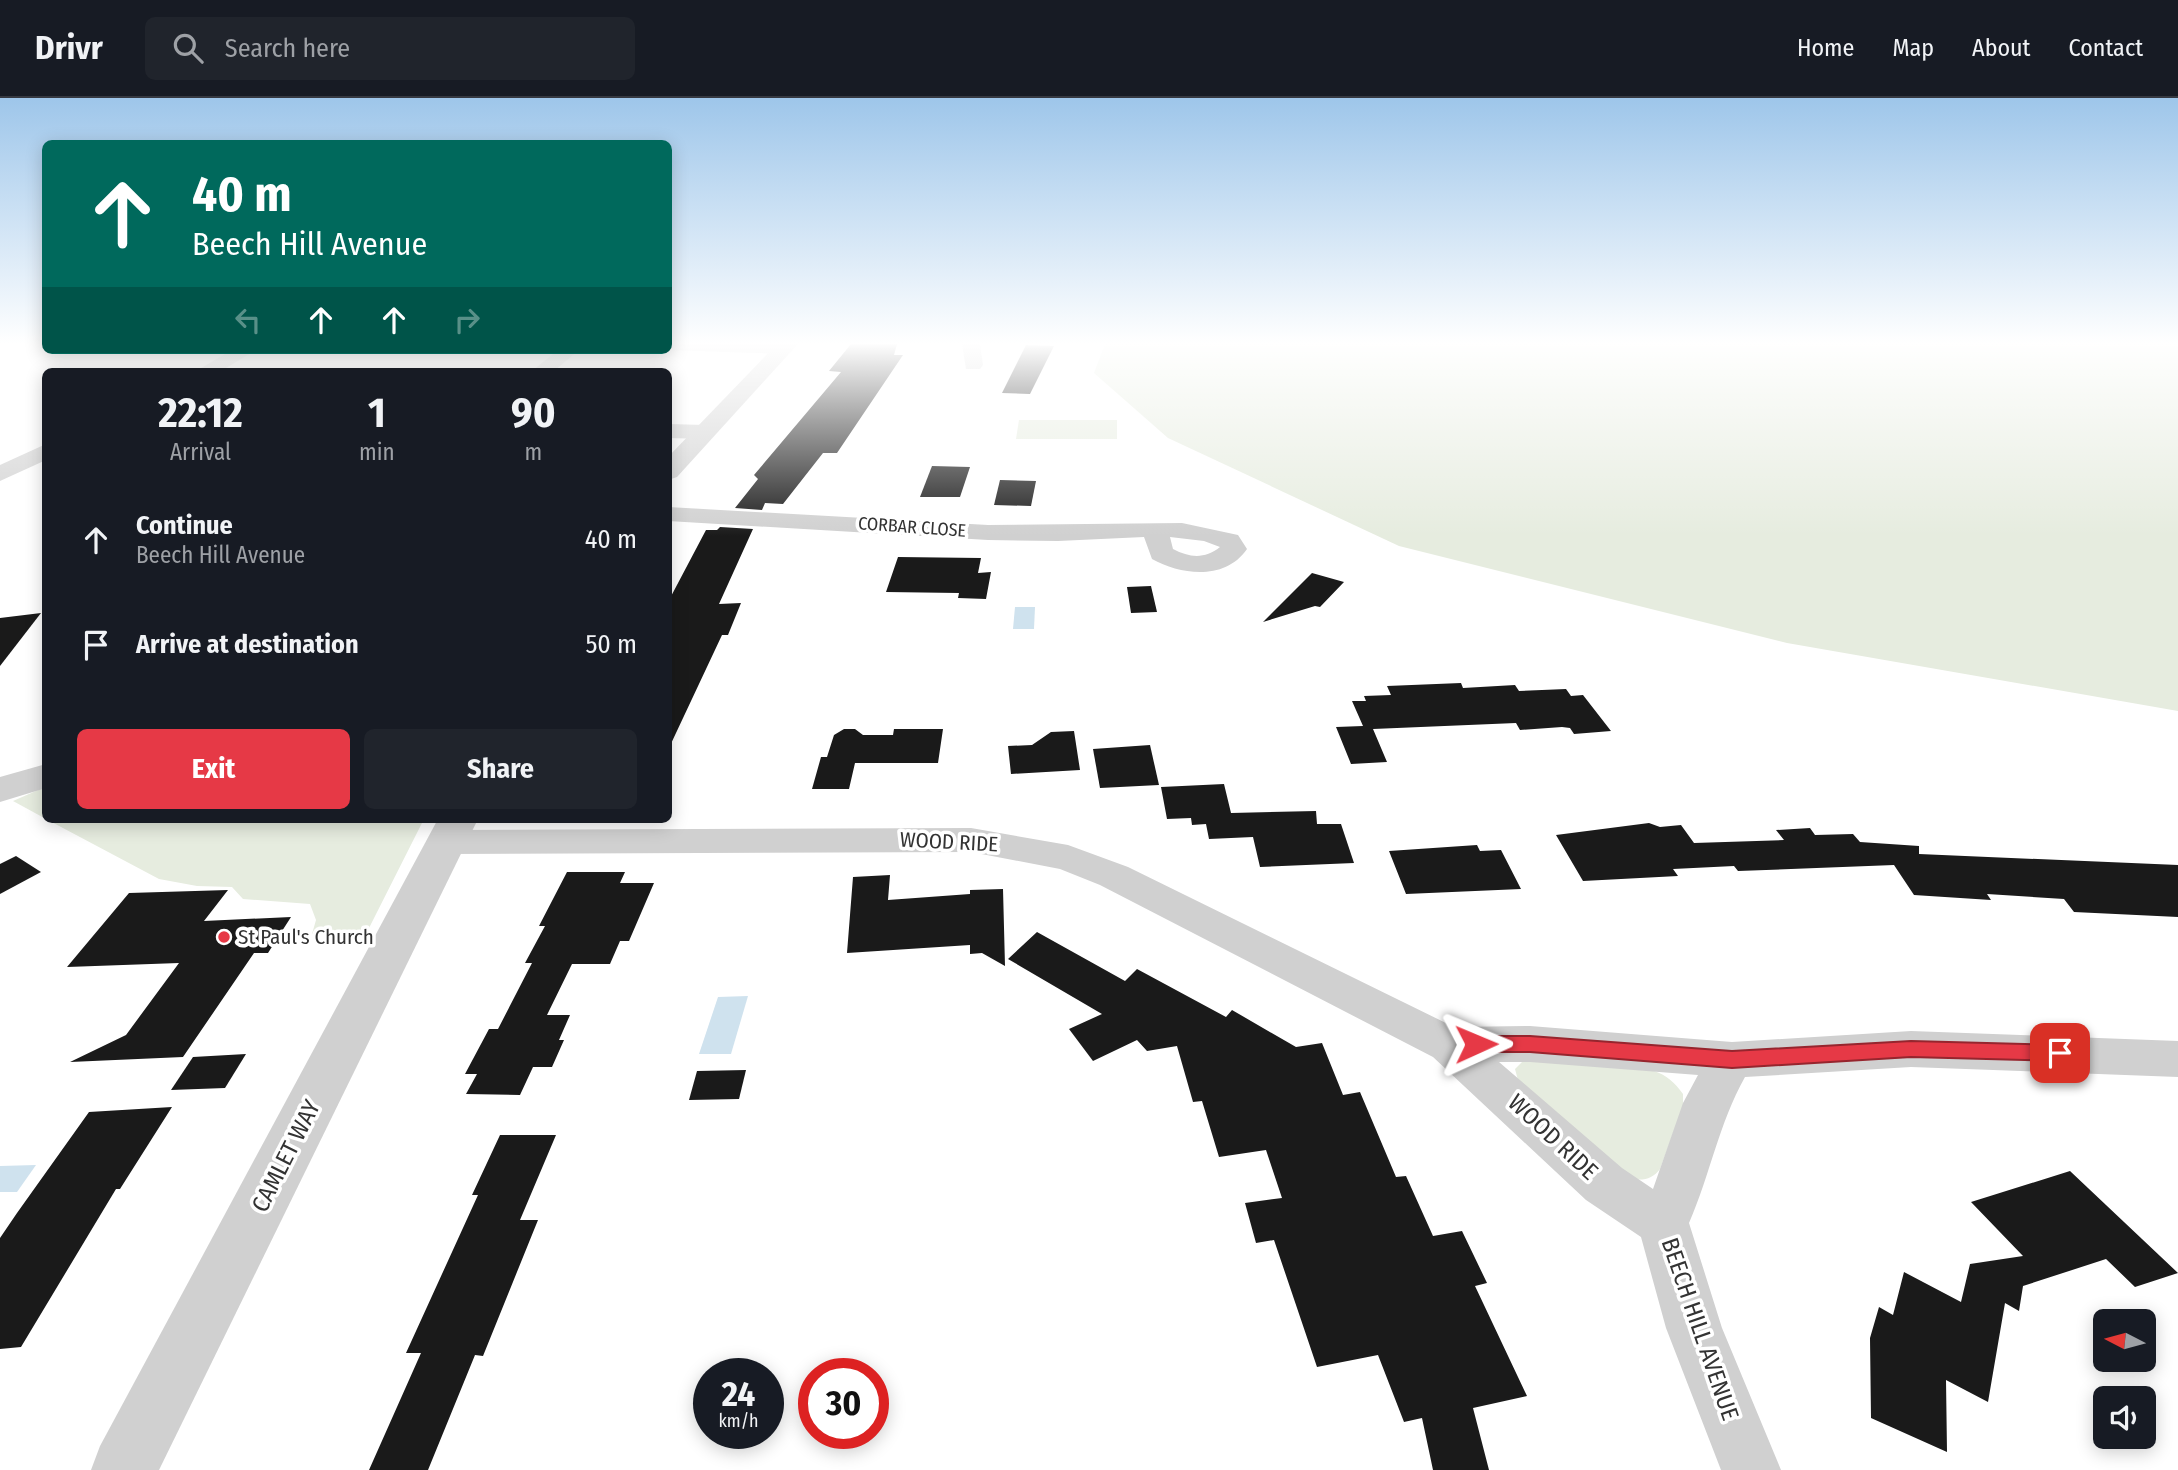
<!DOCTYPE html>
<style>
:root{--surface:#171b24;--page:#20242c;--text:#f1f3f6;--muted:#9ea1a6;--line:#363941;--accent:#e63946}
body{margin:0;font-family:"Fira Sans Condensed",sans-serif;background:var(--page);color:var(--text);height:100vh;display:flex;flex-direction:column;font-size:26px;white-space:nowrap}
*{box-sizing:border-box;margin:0}
p{font-size:23px;color:var(--muted)}
.icon{flex:none;width:38px;height:38px;fill:none;stroke:currentColor;stroke-width:2;stroke-linecap:round;stroke-linejoin:round}
.map{position:relative;flex:1;overflow:hidden}
.side{position:absolute;left:42px;top:270px;width:630px;height:455px;display:flex;flex-direction:column;background:var(--surface);border-radius:10px;box-shadow:0 4px 18px #0003}
.side>*{flex:none}
.banner{position:absolute;left:42px;top:42px;width:630px;height:214px;border-radius:10px;box-shadow:0 4px 18px #0003;background:#00695c;color:#fff;overflow:hidden}
.needle{width:46px;rotate:276deg}
.controls{position:absolute;left:2093px;top:1211px;display:grid;gap:14px}
.controls a{display:grid;place-items:center;width:63px;height:63px;border-radius:10px;background:var(--surface);box-shadow:0 4px 18px #0003;font-size:35px}
.speed{position:absolute;left:693px;top:1260px;display:flex;gap:14px;font-size:35px;font-weight:700;text-align:center}
.speed>*{display:grid;place-content:center;width:91px;height:91px;border-radius:50%;background:var(--surface);box-shadow:0 4px 18px #0003;line-height:1}
.speed small{font-size:18px;font-weight:400}
.speed .limit{border:10px solid #d22;background:#fff;color:#111}
.pin{position:absolute;display:grid;place-items:center;width:60px;height:60px;color:#fff;margin:-30px;border-radius:14px;box-shadow:0 4px 10px #0006}
.me{position:absolute;width:77px;margin:-38px;rotate:89deg;stroke-linejoin:round;filter:drop-shadow(0 0 5px #0008)}
.turn{display:flex;align-items:center;gap:24px;height:147px;padding:0 35px;font-size:32px}
.turn .icon{width:91px;height:91px;stroke-width:2.5}
.turn b{display:block;font-size:49px;line-height:60px}
.lanes{display:flex;align-items:center;height:66px;padding:0 35px;background:#0003;justify-content:center;gap:35px;direction:ltr}
.lanes .off{opacity:.35}
.eta{display:flex;justify-content:space-evenly;align-items:center;height:119px;text-align:center}
.eta b{font-size:42px;font-weight:700;line-height:49px}
.button{display:flex;gap:14px;margin-top:auto;padding:14px 35px}
.button a{flex:1;height:80px;border-radius:10px;background:var(--accent);color:#fff;font-size:28px;font-weight:700;line-height:80px;text-align:center}
.button a+a{background:var(--page);color:var(--text)}
ul{padding:0;list-style:none}
li{display:flex;align-items:center;gap:21px;height:105px;padding:0 35px}
li div{flex:1}
li b{display:block;font-size:26px}
li em{font-style:normal}
header{display:flex;align-items:center;gap:42px;box-sizing:border-box;height:98px;padding:0 35px;background:var(--surface);border-bottom:2px solid var(--line)}
header strong{font-size:33px}
nav{display:flex;gap:38px;margin-inline-start:auto;font-size:24px}
.search{width:490px;height:63px;background:var(--page);display:flex;align-items:center;gap:18px;box-sizing:border-box;padding:0 24px;border-radius:10px;color:var(--muted);font-size:26px}
.map>svg:first-child{display:block}
</style>
<header>
<strong>Drivr</strong>
<div class="search"><svg class="icon" aria-label="search" viewBox="0 0 24 24"><circle cx="10" cy="10" r="6"/><path d="M15 15l6 6"/></svg>Search here</div>
<nav><a>Home</a><a>Map</a><a>About</a><a>Contact</a></nav>
</header>
<div class="map">
<svg width="2178" height="1372" viewBox="0 0 2178 1372">
<rect width="100%" height="100%" fill="#fff"/>
<!-- green -->
<g fill="#e6ecdf">
<path d="M1105,246H2178V613L1787,545L1399,448L1168,340L1094,275Z"/>
<path d="M1019,322H1117V341H1016Z"/>
<path d="M45,689L46,721L13,703Z"/>
<path d="M46,721H424L367,834L312,836L316,822L310,806L243,801L232,789L197,788L159,781Z"/>
<path d="M1535,961L1654,973C1667,977 1675,985 1683,996V1008L1660,1071C1652,1082 1640,1084 1626,1079C1610,1074 1537,1003 1519,986L1515,971L1522,964Z"/>
</g>
<!-- water -->
<g fill="#cfe2ee">
<path d="M1015,509H1035L1034,531H1013Z"/>
<path d="M748,898L731,956H699L718,899Z"/>
<path d="M36,1067L17,1094H0V1068Z"/>
</g>
<!-- building -->
<g fill="#1a1a1a">
<path d="M851,246H897L894,257H903L837,355H823L783,406L765,405L762,412L735,410L758,381L754,377L841,274L829,273Z"/>
<path d="M1026,247L1054,248L1030,296L1002,295Z"/>
<path d="M932,368L970,369L960,399H920Z"/>
<path d="M1000,382L1036,383L1031,408L994,407Z"/>
<path d="M720,429L753,431L719,506L741,505L728,537H722L668,652V504L706,432H717Z"/>
<path d="M898,459L981,460L978,475L991,474L986,501L958,500L959,495L886,494Z"/>
<path d="M1312,475L1344,484L1320,509L1315,508L1263,524Z"/>
<path d="M1151,488L1157,514L1131,515L1127,489Z"/>
<path d="M41,515L0,568V520Z"/>
<path d="M1461,585L1463,590L1515,587L1519,593L1566,591L1571,598L1583,597L1611,633L1574,636L1570,630L1562,629L1520,632L1516,625L1373,631L1387,664L1351,666L1336,629L1363,628L1352,603H1366L1364,598L1391,597L1387,588Z"/>
<path d="M844,631H855L863,637H893L894,631H943L938,665H855L849,691H812L821,659H827L834,637Z"/>
<path d="M1074,633L1080,672L1011,676L1008,648L1032,647L1051,634Z"/>
<path d="M1150,647L1159,687L1100,690L1093,651Z"/>
<path d="M1224,686L1231,715L1316,713L1317,726H1341L1354,765L1260,769L1253,739L1209,741L1206,726L1192,727L1191,720L1167,721L1161,689Z"/>
<path d="M1649,725L1660,729L1681,727L1694,745L1784,742L1776,732L1810,730L1815,737L1853,736L1860,744L1919,748V756L2178,767V819L2074,814L2064,801L1987,796L1991,802L1914,797L1894,767L1738,773L1734,768L1673,771L1678,778L1583,783L1556,737Z"/>
<path d="M1477,747L1480,753L1501,752L1521,791L1406,796L1389,753Z"/>
<path d="M16,758L41,774L0,796V766Z"/>
<path d="M567,774H625L620,785H654L629,843H620L610,866H572L547,917H570L559,942H564L552,969H533L520,997L466,996L477,976H465L489,931H498L532,865H525L545,828H539Z"/>
<path d="M890,777L888,802L970,796V792L1003,791L1005,868L982,855L970,856V847L847,855L853,779Z"/>
<path d="M228,792L204,823L291,819L268,855H254L183,959L70,964L126,937L179,865L67,869L129,795Z"/>
<path d="M1037,834L1125,883L1137,871L1226,919L1232,912L1296,949L1322,945L1343,997L1360,994L1396,1079L1406,1078L1433,1138L1462,1133L1487,1185L1475,1188L1527,1298L1473,1310L1489,1372H1433L1422,1320L1404,1324L1378,1257L1317,1269L1274,1142L1256,1145L1245,1105L1282,1100L1266,1052L1219,1059L1202,1003L1193,1004L1177,948L1147,953L1137,942L1093,963L1069,931L1102,916L1008,861Z"/>
<path d="M246,956L225,990L171,992L193,959Z"/>
<path d="M746,972L739,1001L689,1002L697,973Z"/>
<path d="M172,1009L120,1091H116L21,1249L0,1251V1140L17,1115L89,1014Z"/>
<path d="M500,1037H556L520,1122H538L483,1258L475,1257L428,1372H369L421,1255H406L478,1097H472Z"/>
<path d="M2070,1073L2178,1175L2135,1189L2106,1161L2023,1188L2019,1213L2005,1205L1988,1304L1946,1282L1947,1354L1871,1320L1870,1240L1879,1209L1893,1217L1904,1174L1961,1204L1970,1166L2023,1158L1971,1104Z"/>
</g>
<g fill="none" stroke-linecap="round" stroke-linejoin="round">
<!-- minor -->
<g fill="#d0d0d0" fill-rule="evenodd">
<path d="M668,246H788L792,250L783,256L668,252Z"/>
<path d="M962,246H980L983,267L980,271H966Z"/>
<path d="M232,252H256L221,273H196Z"/>
<path d="M558,252H579L554,273H532Z"/>
<path d="M668,326L705,327L716,334L705,341L668,340Z"/>
<path d="M46,346V362L0,383V367Z"/>
<path d="M668,409L988,427L1182,425L1238,437L1247,451C1225,483 1181,477 1152,461L1144,439L1058,443L988,442L668,423ZM1170,439L1204,443L1220,449C1205,461 1190,460 1173,451Z"/>
<path d="M971,730L1068,747L1128,769L1454,929L1530,928L1732,944L1911,933L2178,943V979L1911,969L1745,979C1719,1025 1710,1077 1689,1125L1722,1230L1781,1372H1721L1666,1230L1641,1139L1586,1102L1433,959L1100,787L1060,771L971,754L447,756L434,753L428,744L434,735L447,732ZM1499,964H1530L1698,977L1683,1005L1653,1091L1622,1070Z"/>
</g>
<!-- tertiary -->
<g fill="#d0d0d0" fill-rule="evenodd">
<path d="M777,246H798L677,379L668,382V359Z"/>
<path d="M46,666V690L0,704V679Z"/>
<path d="M438,721H478L159,1372H91L100,1348Z"/>
</g>
</g>
<!-- sky -->
<linearGradient id="sky" x2="0" y2="1"><stop stop-color="#9ec6ea"/><stop offset="0.56" stop-color="#fff"/><stop offset="1" stop-color="#fff" stop-opacity="0"/></linearGradient>
<rect width="2178" height="438" fill="url(#sky)"/>
<!-- route -->
<path fill="#e63946" stroke="#96252e" stroke-width="2" d="M1476,938H1530L1732,953L1911,943L2060,947L2067,949L2070,955L2067,961L2060,963L1911,959L1732,970L1530,954H1476L1468,952L1465,946L1468,941Z"/>
<!-- markers -->
<circle fill="#e63946" stroke="#fff" stroke-width="2.5" cx="224" cy="839" r="7"/>
<g text-anchor="middle" stroke-width="7" stroke-linejoin="round" paint-order="stroke">
<!-- far-street labels -->
<g font-size="18" fill="#333" stroke="#fff">
<text transform="translate(912 429) rotate(4)" y="6">CORBAR CLOSE</text>
</g>
<!-- street labels -->
<g font-size="21" fill="#333" stroke="#fff">
<text transform="translate(949 744) rotate(3)" y="7">WOOD RIDE</text>
</g>
<!-- poi labels -->
<g font-size="21" fill="#333" stroke="#fff" text-anchor="start">
<text x="238" y="846">St Paul's Church</text>
</g>
<!-- near-street labels -->
<g font-size="24" fill="#333" stroke="#fff">
<text transform="translate(1553 1039) rotate(43)" y="8">WOOD RIDE</text>
<text transform="translate(286 1058) rotate(-63)" y="8">CAMLET WAY</text>
<text transform="translate(1700 1231) rotate(71)" y="8">BEECH HILL AVENUE</text>
</g>
</g>
</svg>
<div class="controls">
<a><svg class="needle" viewBox="-14 -14 28 28"><path d="M0-13l5 13h-10z" fill="#e53935"/><path d="M0 13l5-13h-10z" fill="#9ea1a6"/></svg></a>
<a><svg class="icon" aria-label="sound" viewBox="0 0 24 24"><path d="M4 9h4l5-4v14l-5-4H4zM17 9q2 3 0 6"/></svg></a>
</div>
<div class="speed"><div>24<small>km/h</small></div><div class="limit">30</div></div>
<div class="pin" style="left:2060px;top:955px;background:#d93025"><svg class="icon" aria-label="arrive" viewBox="0 0 24 24"><path d="M6 21V4h12l-3 4 3 4H6"/></svg></div>
<svg class="me" style="left:1476px;top:946px" viewBox="-20 -20 40 40"><path d="M0-17L14 15 0 8-14 15z" fill="#e63946" stroke="#fff" stroke-width="4"/></svg>
<div class="banner">
<div class="turn"><svg class="icon" aria-label="ahead" viewBox="0 0 24 24"><path d="M12 20V5M6 11l6-6 6 6"/></svg><div><b>40 m</b>Beech Hill Avenue</div></div>
<div class="lanes"><svg class="icon off" aria-label="left" viewBox="0 0 24 24"><path d="M17 20v-9H6M10 6l-5 5 5 5"/></svg><svg class="icon" aria-label="ahead" viewBox="0 0 24 24"><path d="M12 20V5M6 11l6-6 6 6"/></svg><svg class="icon" aria-label="ahead" viewBox="0 0 24 24"><path d="M12 20V5M6 11l6-6 6 6"/></svg><svg class="icon off" aria-label="right" viewBox="0 0 24 24"><path d="M7 20v-9h11M14 6l5 5-5 5"/></svg></div>
</div>
<section class="side">
<div class="eta">
<div><b>22:12</b><p>Arrival</p></div>
<div><b>1</b><p>min</p></div>
<div><b>90</b><p>m</p></div>
</div>
<ul>
<li><svg class="icon" aria-label="ahead" viewBox="0 0 24 24"><path d="M12 20V5M6 11l6-6 6 6"/></svg><div><b>Continue</b><p>Beech Hill Avenue</p></div><em>40 m</em></li>
<li><svg class="icon" aria-label="arrive" viewBox="0 0 24 24"><path d="M6 21V4h12l-3 4 3 4H6"/></svg><div><b>Arrive at destination</b></div><em>50 m</em></li>
</ul>
<div class="button"><a>Exit</a><a>Share</a></div>
</section>
</div>
